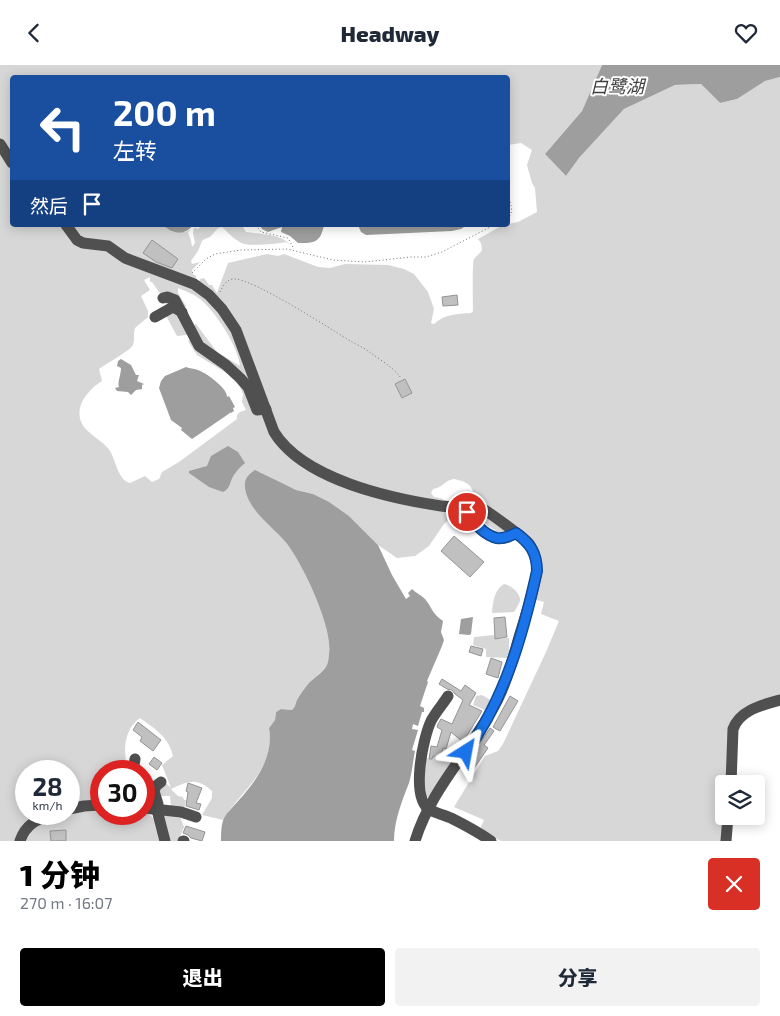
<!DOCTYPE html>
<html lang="zh">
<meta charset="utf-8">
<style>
:root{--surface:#fff;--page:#f2f2f3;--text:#1f2937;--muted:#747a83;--accent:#000}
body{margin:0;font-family:"Exo 2","Noto Sans SC",sans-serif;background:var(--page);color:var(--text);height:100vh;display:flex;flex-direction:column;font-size:19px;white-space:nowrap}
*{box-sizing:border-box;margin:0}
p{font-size:16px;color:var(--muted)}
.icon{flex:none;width:28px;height:28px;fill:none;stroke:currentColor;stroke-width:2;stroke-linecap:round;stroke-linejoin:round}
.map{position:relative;height:776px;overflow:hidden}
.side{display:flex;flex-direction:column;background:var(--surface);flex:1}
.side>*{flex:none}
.guide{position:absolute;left:10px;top:10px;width:500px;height:152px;border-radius:5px;box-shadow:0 2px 12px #0003;background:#1a4fa0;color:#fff;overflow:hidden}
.tools{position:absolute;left:715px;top:710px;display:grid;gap:10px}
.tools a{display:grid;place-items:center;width:50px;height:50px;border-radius:5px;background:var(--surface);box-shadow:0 2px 12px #0003;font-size:25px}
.speed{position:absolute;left:15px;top:695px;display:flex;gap:10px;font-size:25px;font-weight:700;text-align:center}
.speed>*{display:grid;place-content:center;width:65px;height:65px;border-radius:50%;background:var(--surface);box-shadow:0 2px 12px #0003;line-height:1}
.speed small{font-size:12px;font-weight:400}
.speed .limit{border:8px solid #d22;background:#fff;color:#111}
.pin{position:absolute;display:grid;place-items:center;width:42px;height:42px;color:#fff;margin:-21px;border:2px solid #fff;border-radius:50%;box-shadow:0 1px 5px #0007}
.me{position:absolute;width:55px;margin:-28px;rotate:34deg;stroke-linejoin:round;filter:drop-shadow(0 0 4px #0008)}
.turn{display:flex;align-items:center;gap:18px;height:105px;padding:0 20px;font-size:22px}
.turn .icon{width:65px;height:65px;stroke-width:2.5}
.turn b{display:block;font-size:35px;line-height:42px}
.then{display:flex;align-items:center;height:48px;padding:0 20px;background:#0003;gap:10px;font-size:19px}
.round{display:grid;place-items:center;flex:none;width:52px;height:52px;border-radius:5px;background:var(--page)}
.headline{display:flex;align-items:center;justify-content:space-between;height:85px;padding:0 20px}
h1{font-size:30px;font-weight:800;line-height:38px;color:var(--accent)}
.primary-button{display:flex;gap:10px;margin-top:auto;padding:10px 20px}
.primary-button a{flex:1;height:58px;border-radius:5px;background:var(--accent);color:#fff;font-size:20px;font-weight:800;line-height:58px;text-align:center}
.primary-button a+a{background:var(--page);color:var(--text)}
header{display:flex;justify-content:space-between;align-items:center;height:65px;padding:0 20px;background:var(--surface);font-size:22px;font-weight:800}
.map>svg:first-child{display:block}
</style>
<header><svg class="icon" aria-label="back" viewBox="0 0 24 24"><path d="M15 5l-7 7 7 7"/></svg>Headway<svg class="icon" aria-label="heart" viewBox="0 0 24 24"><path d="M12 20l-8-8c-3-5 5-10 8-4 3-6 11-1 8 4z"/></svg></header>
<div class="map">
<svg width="780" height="776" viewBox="0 0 780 776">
<rect width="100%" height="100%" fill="#fff"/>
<!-- green -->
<g fill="#d7d7d7" fill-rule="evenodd">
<path d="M0,0H602L582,46L545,89L566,111L579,93L624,44L675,20L701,19L720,38L737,34L765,16L780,12V630L736,652L726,719H724L723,776H501L480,764L484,755L454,742L485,691L498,686L503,679L546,587L559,556L541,549L544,537L533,534C543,507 548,505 535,478L500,468L488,461L475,448L467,445L458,446L444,459L429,481L415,491L397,493L378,480L349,451L313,429L296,425L264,411L260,407L256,445C267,458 280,469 290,482C305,506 339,572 327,600C323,607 313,613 308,619C304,623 300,629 297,635C295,639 296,641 292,645L281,644L276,647L275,655L269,663C276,705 242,723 223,755L202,750L212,733V726C197,712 188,716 171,724L178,731L183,732L184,735H186L184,744L171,743L170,731H158L156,728L166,718L171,723L162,700L173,691C169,672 155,664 140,653C123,665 123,687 128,706H101V749H144V746L151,751L155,755L168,749L180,751L184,762L178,776H0ZM12,12H508V80L521,78L532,85L527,100L532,118L535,123L537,147L518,157L503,160L478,174L481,178L482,185C480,189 476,191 474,194C472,196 473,238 473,246L471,248C457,249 444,249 434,259L431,258L434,244L428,227L414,209L404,204L388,200L345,199L330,203L318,202L284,189L278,191L267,189L228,198L217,228L212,220H209L204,213L200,214L199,217L196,216V211L193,209L192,205L200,197L192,199L191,196L198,186L202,176C205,173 209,173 211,171C215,167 216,163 222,162C228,168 236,176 244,179C252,181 278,179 286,177L290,180C283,169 259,169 246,167L243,162L238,160H200L199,164L194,163L193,168L195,178L192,182L191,175L188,168L190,165L185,167L167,164L162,160H12ZM150,212V217H152L161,230L169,246L165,249L177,271L186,270L190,267L184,244L186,241L178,228V223C186,226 193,229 200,234C215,246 238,281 240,301L217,287L196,259L192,261L197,271L188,276L197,290L228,309L238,318L243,329L242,337L246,345L240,347L237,350V354L179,397L162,407L159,414L152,417L145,411L130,418C118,415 116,396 110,386C105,378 96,374 89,367C69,350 84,327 102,316L99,304C106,299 131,285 133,280C135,274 133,269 135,263L148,252V246L141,231L150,225L144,215ZM454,414C463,416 469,417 473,426L468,437L447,436L440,433L434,432L431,428L433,424C442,423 445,415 454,414ZM26,706H69V749H26Z"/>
<path d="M504,519C510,520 521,528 520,536C519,539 516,544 514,547L492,548C493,537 494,525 504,519Z"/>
<path d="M494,570L495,574L509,573V586L507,593L486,592V584L473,580L474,572Z"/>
<path d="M482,630L492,636L487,646L473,640L476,631Z"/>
<path d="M442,683L447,684L448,683L458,692L429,732H426L423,693L432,694L433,691L440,692Z"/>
<path d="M141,700L143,702L149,717L158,713L156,736L149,741L144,727V706H137Z"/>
</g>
<!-- water -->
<g fill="#9e9e9e">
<path d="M602,0H780V12L765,16L737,34L720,38L701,19L675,20L624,44L579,93L566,111L545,89L582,46Z"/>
<path d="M162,160H193C184,172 172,168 162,160Z"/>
<path d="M260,160H324C320,178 315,178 298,178L290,171L281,167L282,162L268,167L262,164Z"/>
<path d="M358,160H467L461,164L452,166L366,170L361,167Z"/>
<path d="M121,294L131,300L136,310H139L137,316L144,319L142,320V324L136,325L131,330L128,327L117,326L115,323L119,322C117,318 121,310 121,303L117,301L118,296Z"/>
<path d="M186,302C190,304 193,303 198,305C207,308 228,324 227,332L229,331L235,342L233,343L234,346L231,348L229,347L230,348L192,374L181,365L182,363L171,355L159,323L161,316L165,311Z"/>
<path d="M228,381L238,387L245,398C241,401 237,405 234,410C229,417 231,423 223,427L209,422L189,408V406L207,401L211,391Z"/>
<path d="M255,405L296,425L313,429L329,437L349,451L378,480L392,510L406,534L410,531L408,528L412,524C416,528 421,530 425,534C432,542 432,549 443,556L441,567L444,575L442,581L427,616L428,617L420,641L424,643V647H422L418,661L413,659L412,664L418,665L412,685L415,686C413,696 412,708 409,718C402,736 394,756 394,776H221C221,769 221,760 224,753C228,746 234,741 239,735C257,715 274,691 269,663L275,655L276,647L281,644L292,645C296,641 295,639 297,635C300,629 304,624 308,619C313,613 323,608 327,600C328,598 329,592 329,589C333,563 304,502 288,480C276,464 255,451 247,431C243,419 244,412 255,405Z"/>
<path d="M473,552L471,569L469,570L459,569L461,554Z"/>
</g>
<!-- building -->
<g fill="#c0c0c0" stroke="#949494">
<path d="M152,175L178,194L172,203L156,197L143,188Z"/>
<path d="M457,230L458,240L443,241L442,232Z"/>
<path d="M405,314L412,328L402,333L395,319Z"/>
<path d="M454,471L484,497L470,512L441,486Z"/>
<path d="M505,552L507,572L495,574L494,553Z"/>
<path d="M471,581L483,584L481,591L469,587Z"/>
<path d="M491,593L502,597L498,613L486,609Z"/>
<path d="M442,614L461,626L465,620L476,628L469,640L482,646L463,677L451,667L446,684L443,683L440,692L433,691L432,694H429L431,681L437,682L442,665L437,662L438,659L441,654L452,659L463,635L455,629L452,625L447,624L439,619Z"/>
<path d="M510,631L518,636L500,666L493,662Z"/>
<path d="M138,657L161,675L153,686L140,676L142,672L133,665Z"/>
<path d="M490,663L494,666L484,680L488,683L470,709L462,704Z"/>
<path d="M154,692L162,698L157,705L149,699Z"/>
<path d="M188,718L202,723L196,738L201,739L199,745L186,741L188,727L186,726Z"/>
<path d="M186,761L205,767L202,776L191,773L188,770L183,768Z"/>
<path d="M66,765V776H51L50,766Z"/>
</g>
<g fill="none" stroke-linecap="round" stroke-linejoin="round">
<!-- path -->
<g stroke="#727272" stroke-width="1" stroke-dasharray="1 2.5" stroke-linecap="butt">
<path d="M508,130C510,138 515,146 508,153"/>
<path d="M256,160L261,167L288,173L294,184"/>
<path d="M192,208L206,194L215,189L241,185L287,184L333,195L365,197L410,192H426L442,187L494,160"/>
<path d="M220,227C223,221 226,215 233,214C251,212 332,265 352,277C357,280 363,282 368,286C379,294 393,302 401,313"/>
</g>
<!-- minor -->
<g stroke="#505050" stroke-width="11">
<path d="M0,79L12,98"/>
<path d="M66,160L77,175L83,178L108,181L125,193L194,219L209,230L222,244L236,265L274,367C303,414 389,433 441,441C453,443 466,439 479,442C484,443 527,475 530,480C535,488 537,496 537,506C533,528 526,550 519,572C513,593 508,614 498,634C473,684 432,721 415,776"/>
<path d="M163,233L167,232L175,235L199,281L226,300L240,313L248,322L257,345L266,344"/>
<path d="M155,252L173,242L182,247"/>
<path d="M466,441C468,454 484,470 496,473C503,475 510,471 516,468"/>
<path d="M448,631C443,639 435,648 431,656C423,673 410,733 430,745C436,748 444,750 451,753C465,760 478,767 491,776"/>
<path d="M133,706L135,694"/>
<path d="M161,717L156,721L154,726L158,739V746L157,745L165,776"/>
<path d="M731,719L733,664C740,645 762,640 780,635"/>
<path d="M144,743L181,747L196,752"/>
<path d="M69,744L84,741L101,740"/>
<path d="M20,776C25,760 37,754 52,749"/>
<path d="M183,776H184"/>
<path d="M726,776L728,751"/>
</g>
</g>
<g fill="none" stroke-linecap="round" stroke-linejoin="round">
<!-- route casing -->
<g stroke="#114b97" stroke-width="12">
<path id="route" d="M466,687C505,634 523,569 537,506C537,488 530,478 516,468C510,471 504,474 497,473C486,471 472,457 467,447"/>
</g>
<!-- route -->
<use href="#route" stroke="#1a73e8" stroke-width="9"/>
</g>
<g text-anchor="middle" stroke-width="4" stroke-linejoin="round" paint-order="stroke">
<!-- water labels -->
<g font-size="18" font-style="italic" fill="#3f3f3f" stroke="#fff">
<text x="617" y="28">白鹭湖</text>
</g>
</g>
</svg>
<div class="tools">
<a><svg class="icon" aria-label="layers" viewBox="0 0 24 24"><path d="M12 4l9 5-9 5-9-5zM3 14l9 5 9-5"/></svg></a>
</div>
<div class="speed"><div>28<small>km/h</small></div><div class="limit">30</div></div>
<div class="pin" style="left:467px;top:447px;background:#d93025"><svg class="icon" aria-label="arrive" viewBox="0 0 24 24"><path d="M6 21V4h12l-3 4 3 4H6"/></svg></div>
<svg class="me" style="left:466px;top:687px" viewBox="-20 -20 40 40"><path d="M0-17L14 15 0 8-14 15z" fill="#1a73e8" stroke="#fff" stroke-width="4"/></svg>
<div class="guide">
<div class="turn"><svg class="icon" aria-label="left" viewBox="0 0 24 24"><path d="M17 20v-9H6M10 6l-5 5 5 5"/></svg><div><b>200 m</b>左转</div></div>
<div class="then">然后<svg class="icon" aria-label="arrive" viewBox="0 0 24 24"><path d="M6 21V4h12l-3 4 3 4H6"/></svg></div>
</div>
</div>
<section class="side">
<div class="headline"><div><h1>1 分钟</h1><p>270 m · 16:07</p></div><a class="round" style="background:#d93025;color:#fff"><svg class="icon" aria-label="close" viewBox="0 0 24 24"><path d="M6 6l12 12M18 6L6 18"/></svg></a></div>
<div class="primary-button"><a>退出</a><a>分享</a></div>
</section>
